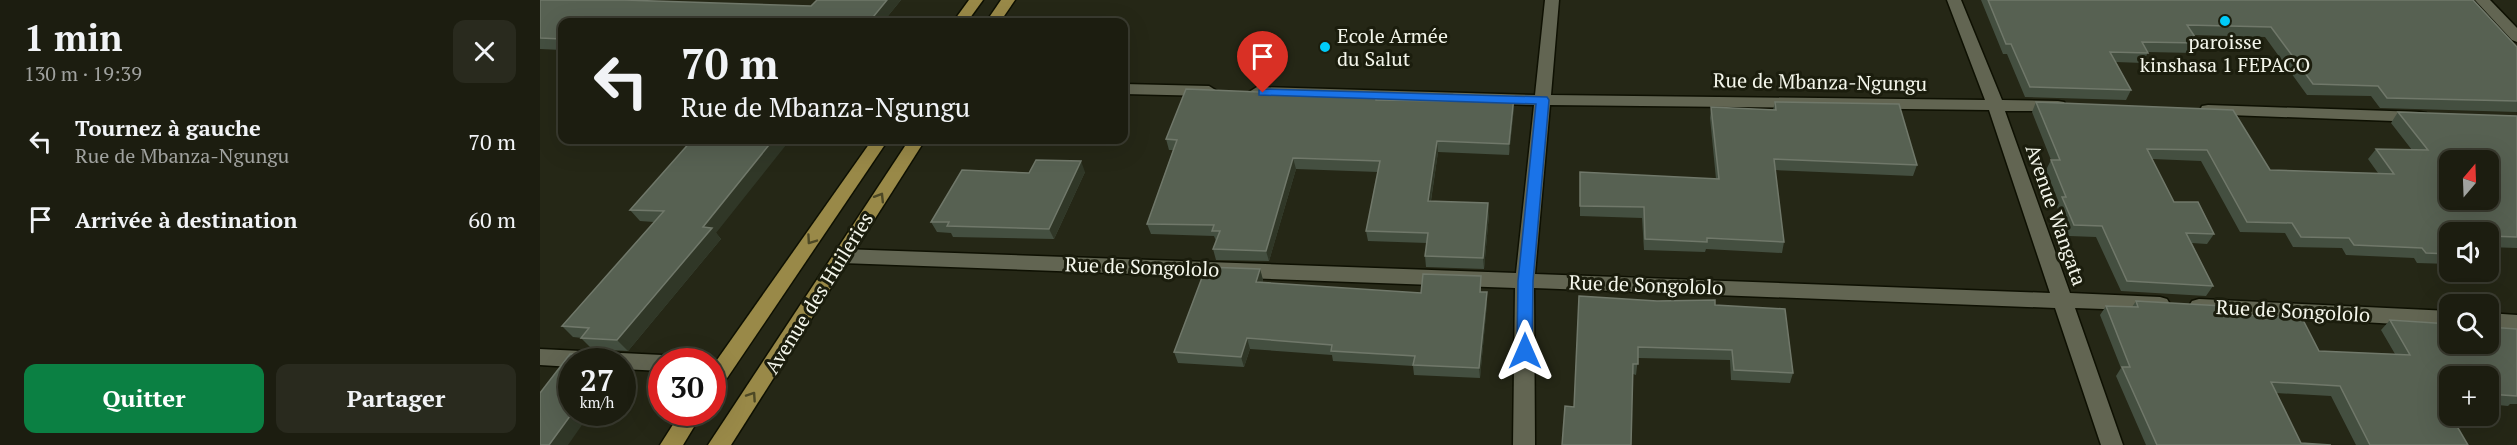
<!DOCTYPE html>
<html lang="fr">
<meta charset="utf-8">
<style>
:root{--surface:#1c1d10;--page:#292a1e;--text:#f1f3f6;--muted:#a0a29f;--line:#3a3b30;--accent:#0b8043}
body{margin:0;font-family:"PT Serif",serif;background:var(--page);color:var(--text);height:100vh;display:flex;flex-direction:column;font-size:22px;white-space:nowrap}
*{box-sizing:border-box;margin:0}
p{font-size:20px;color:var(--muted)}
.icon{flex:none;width:33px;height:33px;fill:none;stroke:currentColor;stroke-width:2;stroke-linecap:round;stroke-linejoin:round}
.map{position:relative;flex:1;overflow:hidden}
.sheet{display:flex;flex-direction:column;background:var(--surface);width:540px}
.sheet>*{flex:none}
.banner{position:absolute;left:18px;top:18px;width:570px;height:126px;border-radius:12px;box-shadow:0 6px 24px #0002,0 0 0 2px var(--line);background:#1c1d10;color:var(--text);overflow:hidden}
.needle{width:39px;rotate:19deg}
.fabs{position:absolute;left:1899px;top:150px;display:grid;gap:12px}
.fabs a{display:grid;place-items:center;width:60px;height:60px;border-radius:12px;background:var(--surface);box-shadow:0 6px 24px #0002,0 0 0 2px var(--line);font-size:30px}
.speed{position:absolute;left:18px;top:348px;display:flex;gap:12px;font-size:30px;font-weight:700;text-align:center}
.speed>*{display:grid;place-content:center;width:78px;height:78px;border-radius:50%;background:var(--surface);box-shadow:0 6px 24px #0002,0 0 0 2px var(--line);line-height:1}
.speed small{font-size:15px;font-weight:400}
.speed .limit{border:9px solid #d22;background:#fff;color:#111}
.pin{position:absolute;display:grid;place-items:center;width:51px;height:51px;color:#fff;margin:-62px -26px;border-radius:50% 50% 50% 0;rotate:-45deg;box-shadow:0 0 6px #0007}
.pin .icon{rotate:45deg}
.me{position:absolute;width:66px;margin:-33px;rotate:0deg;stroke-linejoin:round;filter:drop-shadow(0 0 4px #0008)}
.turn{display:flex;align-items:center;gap:21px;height:126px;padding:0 24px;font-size:27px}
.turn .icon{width:78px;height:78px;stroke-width:2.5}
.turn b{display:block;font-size:42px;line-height:51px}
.round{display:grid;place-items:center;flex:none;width:63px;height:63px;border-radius:12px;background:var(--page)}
.overview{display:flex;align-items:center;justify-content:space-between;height:102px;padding:0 24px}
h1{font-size:36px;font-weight:700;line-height:45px}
.action{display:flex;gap:12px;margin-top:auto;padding:12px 24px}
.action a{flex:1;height:69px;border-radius:12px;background:var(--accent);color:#fff;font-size:24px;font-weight:700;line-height:69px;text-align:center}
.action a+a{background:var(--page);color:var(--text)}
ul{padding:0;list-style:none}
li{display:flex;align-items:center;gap:18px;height:78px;padding:0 24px}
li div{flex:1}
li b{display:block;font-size:22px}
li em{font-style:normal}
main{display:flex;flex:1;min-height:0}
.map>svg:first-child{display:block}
</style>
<main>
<section class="sheet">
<div class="overview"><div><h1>1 min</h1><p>130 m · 19:39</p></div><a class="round"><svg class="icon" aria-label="close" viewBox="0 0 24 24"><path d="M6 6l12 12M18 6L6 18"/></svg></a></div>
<ul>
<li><svg class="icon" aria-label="left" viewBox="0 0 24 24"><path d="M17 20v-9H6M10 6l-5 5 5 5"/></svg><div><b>Tournez à gauche</b><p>Rue de Mbanza-Ngungu</p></div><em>70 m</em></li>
<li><svg class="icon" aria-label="arrive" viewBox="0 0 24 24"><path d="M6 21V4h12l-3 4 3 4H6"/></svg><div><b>Arrivée à destination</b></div><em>60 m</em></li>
</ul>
<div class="action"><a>Quitter</a><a>Partager</a></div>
</section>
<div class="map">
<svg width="1977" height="445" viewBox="0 0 1977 445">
<rect width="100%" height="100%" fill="#252716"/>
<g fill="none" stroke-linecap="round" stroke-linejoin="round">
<!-- minor casing -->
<g stroke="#0e1002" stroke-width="3">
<g id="minor">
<path d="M1005,0H1019L1011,95L1445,100L1407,0H1421L1462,100L1518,101L1524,102L1526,106L1524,110L1518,111H1465L1530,293L1620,297L1627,299L1630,304L1627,309L1620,311L1535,308L1583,445H1561L1515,308L994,288L995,445H973L975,288L302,263L295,261L293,256L295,251L302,249L976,273L994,105L717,97L709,92L717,87L995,95ZM1010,105L1449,110L1510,293L995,274Z"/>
<path d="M1935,0H1950L1977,28V42L1972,40Z"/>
<path d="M584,84L669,86L677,91L669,96L584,94Z"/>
<path d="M1668,105L1880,112L1886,113L1888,117L1886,121L1880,122L1662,114L1660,110L1662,106Z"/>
<path d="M1659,299L1910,311V327L1659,313L1652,311L1649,306L1652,301Z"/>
<path d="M1948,313L1977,315V331L1948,329Z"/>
<path d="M0,349L122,355L129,357L131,362H122V371L82,369V362H32V367L0,365Z"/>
</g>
</g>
<!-- major casing -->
<g stroke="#0e1002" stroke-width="3">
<g id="major">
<path d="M429,0H443L427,22H413Z"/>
<path d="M461,0H475L460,22H446Z"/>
<path d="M332,140H348L179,390L172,392V367Z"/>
<path d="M369,140H385L191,445H168Z"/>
<path d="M141,412H163L143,445H120Z"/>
</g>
</g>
<!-- minor -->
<use href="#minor" fill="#626552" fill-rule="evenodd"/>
<!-- major -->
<use href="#major" fill="#998948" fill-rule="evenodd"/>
</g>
<!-- wall -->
<g fill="#444f40">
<path d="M0,0L271,6L277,0H361L343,22H22V50L0,49Z"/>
<path d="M1441,0H1933L1977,47V112L1840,108L1831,96L1767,95L1725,37L1653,35L1659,43L1653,53L1608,52L1603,63L1576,62L1591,90L1586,100L1485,97L1467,54H1463Z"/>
<path d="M974,96V107L969,155L898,152L891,201L949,214L944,269L886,267L885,256L887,243L828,241L826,231L838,172L756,169L729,261L676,260L673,249L676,241L674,236L611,234L607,224L633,150H629L626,139L836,100L913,101Z"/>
<path d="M1235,102L1377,165L1373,176L1235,170L1244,242L1242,253L1166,249L1165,252L1104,250L1102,218L1040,216V172L1176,179L1170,118L1171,107L1233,110Z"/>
<path d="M1496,102L1693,110L1730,170L1838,173L1828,159L1836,149L1872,150L1851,123L1858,112L1977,116V248L1948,247V232H1910V264L1877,263L1874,258L1806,255L1802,248L1753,247L1745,233L1700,232L1661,161L1612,159L1634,202L1674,234L1667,244L1652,243L1673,286L1666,296L1581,291L1556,237L1529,236L1517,207L1519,203L1506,170L1511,160L1492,112Z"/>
<path d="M152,140L176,233L181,239L88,351L52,349L41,338H42L33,337L22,326L114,222L100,221L90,210Z"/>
<path d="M545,172L514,239L413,237L411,233L397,232L391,222L489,173Z"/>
<path d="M720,269L723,280L722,283L881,293L941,276V292L947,303L940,378L874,375L873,366L793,361L792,355L710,349L704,367L638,363L634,352Z"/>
<path d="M1039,296L1175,305L1253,373L1250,383L1191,380L1190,360L1098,358L1096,375L1093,374L1034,407Z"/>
<path d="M1596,301L1687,314L1779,351L1855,354L1841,330L1850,320L1977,329V404H1970L1968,406L1948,404V376H1910V416H1948V413L1950,415L1939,424L1915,423L1928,445H1816L1791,396L1736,393L1761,443L1791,445H1606L1576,376L1581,368L1560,315L1566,306L1592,307Z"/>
</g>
<!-- shaded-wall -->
<g fill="#303727">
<path d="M347,0H361L343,22H329Z"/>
<path d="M974,96V107L969,155V144Z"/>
<path d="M233,140H250L176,233L181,239L88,351L77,340L163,227Z"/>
<path d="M897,141L898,152L889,212L888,201Z"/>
<path d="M753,158L756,169L729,261L726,251Z"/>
<path d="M541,161L545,172L514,239L509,229Z"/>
<path d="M948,203L949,214L944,269L943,258Z"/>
<path d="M720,269L723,280L719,293L716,282Z"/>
<path d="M947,292V303L940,378L939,368Z"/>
<path d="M707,338L710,349L704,367L701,357Z"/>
<path d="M67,354L74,362H60Z"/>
<path d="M33,412H51L28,445H9Z"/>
</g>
<!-- building -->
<g fill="#576152" stroke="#70786a" stroke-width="1.5" fill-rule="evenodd">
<path d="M0,0H84L271,6L277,0H347L329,22H22V39L0,38Z"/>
<path d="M1448,0H1933L1977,47V101L1847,98L1838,86L1773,84L1731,27L1647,25L1659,43L1602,42L1608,53L1570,52L1591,90L1490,87L1471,44H1466Z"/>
<path d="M646,89L836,97V100L913,101L914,94L974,96L969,144L897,141L888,201L948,203L943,258L885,256L888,233L826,231L840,161L753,158L726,251L673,249L680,231H672L674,225L607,224L637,140L626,139Z"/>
<path d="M1235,102L1359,104L1377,165L1234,159L1244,242L1167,238V242L1105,239L1104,207L1040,206V172L1179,179L1171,107L1236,110Z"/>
<path d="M1496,102L1693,110L1730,170L1854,174L1836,149L1888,150L1858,112L1977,116V237L1948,236V232H1910V254L1886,253L1882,248L1814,245L1809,238L1761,237L1752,223L1707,222L1667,150L1607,149L1634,202H1658L1674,234L1646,233L1673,286L1587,281L1562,226L1534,225L1522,197H1526L1511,160H1520ZM1910,160H1948V200H1910Z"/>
<path d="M152,140H233L163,227L172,228L77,340L41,338L49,328L22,326L124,211L90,210Z"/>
<path d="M496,160L541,161L509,229L407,226L409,222H391L422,170L489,173Z"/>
<path d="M666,267L720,269L716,282L881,293L883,274L941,276L940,292H947L939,368L873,365L875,356L791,351L792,345L707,338L701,357L634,352Z"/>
<path d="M1039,296L1117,301L1175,300V305L1245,309L1253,373L1194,370L1192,350L1098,347V364H1093L1091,445H1022L1025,406L1034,407Z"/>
<path d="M1596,301L1683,306L1687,314L1762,318L1779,351L1870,355L1850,320L1910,324V344H1948V327L1977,329V396L1948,394V376H1910V412H1908L1910,416H1911L1928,445H1830L1800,386L1731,382L1761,443L1791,445H1617L1582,367H1590L1566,306L1598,307Z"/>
<path d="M30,354H67L60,362H32V412H33L9,445H0V393Z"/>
</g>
<!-- one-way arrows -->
<defs><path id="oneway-chevron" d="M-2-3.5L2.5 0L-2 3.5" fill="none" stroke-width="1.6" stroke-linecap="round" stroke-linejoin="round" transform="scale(1.5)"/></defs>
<g stroke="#4d4825">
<use href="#oneway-chevron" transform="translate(340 197) rotate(-58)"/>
<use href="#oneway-chevron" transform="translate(271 240) rotate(125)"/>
<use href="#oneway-chevron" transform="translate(212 396) rotate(-56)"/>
</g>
<!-- route -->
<path fill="#1a73e8" stroke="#114b97" stroke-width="1.5" d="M723,89L1007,97L1009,100L993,281L992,351L990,356H980L977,351L978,281L996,104L719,95V90Z"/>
<!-- markers -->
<g fill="#00cbf9" stroke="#1b1d0d" stroke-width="2">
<circle cx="1685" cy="21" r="6"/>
<circle cx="785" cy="47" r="6"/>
</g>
<g text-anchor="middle" stroke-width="6" stroke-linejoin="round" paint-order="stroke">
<!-- poi labels -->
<g font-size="20" fill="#f4f6eb" stroke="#1b1d0d" text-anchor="start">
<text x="797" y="43">Ecole Armée<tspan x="797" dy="23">du Salut</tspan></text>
<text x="1685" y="49" text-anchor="middle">paroisse<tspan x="1685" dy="23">kinshasa 1 FEPACO</tspan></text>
</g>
<!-- street labels -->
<g font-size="20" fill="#f4f6eb" stroke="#1b1d0d">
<text transform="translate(1280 82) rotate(1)" y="7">Rue de Mbanza-Ngungu</text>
<text transform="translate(1516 215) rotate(71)" y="7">Avenue Wangata</text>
<text transform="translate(602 267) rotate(2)" y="7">Rue de Songololo</text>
<text transform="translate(1106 285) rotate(2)" y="7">Rue de Songololo</text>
<text transform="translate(279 293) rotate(-58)" y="7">Avenue des Huileries</text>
<text transform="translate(1753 311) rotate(3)" y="7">Rue de Songololo</text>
</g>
</g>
</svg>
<div class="fabs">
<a><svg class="needle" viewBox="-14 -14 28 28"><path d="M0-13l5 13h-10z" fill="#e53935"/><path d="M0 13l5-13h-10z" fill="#a0a29f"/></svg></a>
<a><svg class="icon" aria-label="sound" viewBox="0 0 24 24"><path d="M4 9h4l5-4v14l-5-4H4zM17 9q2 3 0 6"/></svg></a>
<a><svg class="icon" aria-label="search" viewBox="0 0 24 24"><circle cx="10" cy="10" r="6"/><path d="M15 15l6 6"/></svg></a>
<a>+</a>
</div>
<div class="speed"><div>27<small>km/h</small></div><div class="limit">30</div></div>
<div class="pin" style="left:723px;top:93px;background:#d93025"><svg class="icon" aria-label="arrive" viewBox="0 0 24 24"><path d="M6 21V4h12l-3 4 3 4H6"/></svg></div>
<svg class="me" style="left:985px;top:351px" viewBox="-20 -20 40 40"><path d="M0-17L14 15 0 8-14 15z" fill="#1a73e8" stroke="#fff" stroke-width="4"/></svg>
<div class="banner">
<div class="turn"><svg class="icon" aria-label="left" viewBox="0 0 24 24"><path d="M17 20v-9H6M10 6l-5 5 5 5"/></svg><div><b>70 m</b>Rue de Mbanza-Ngungu</div></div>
</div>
</div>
</main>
